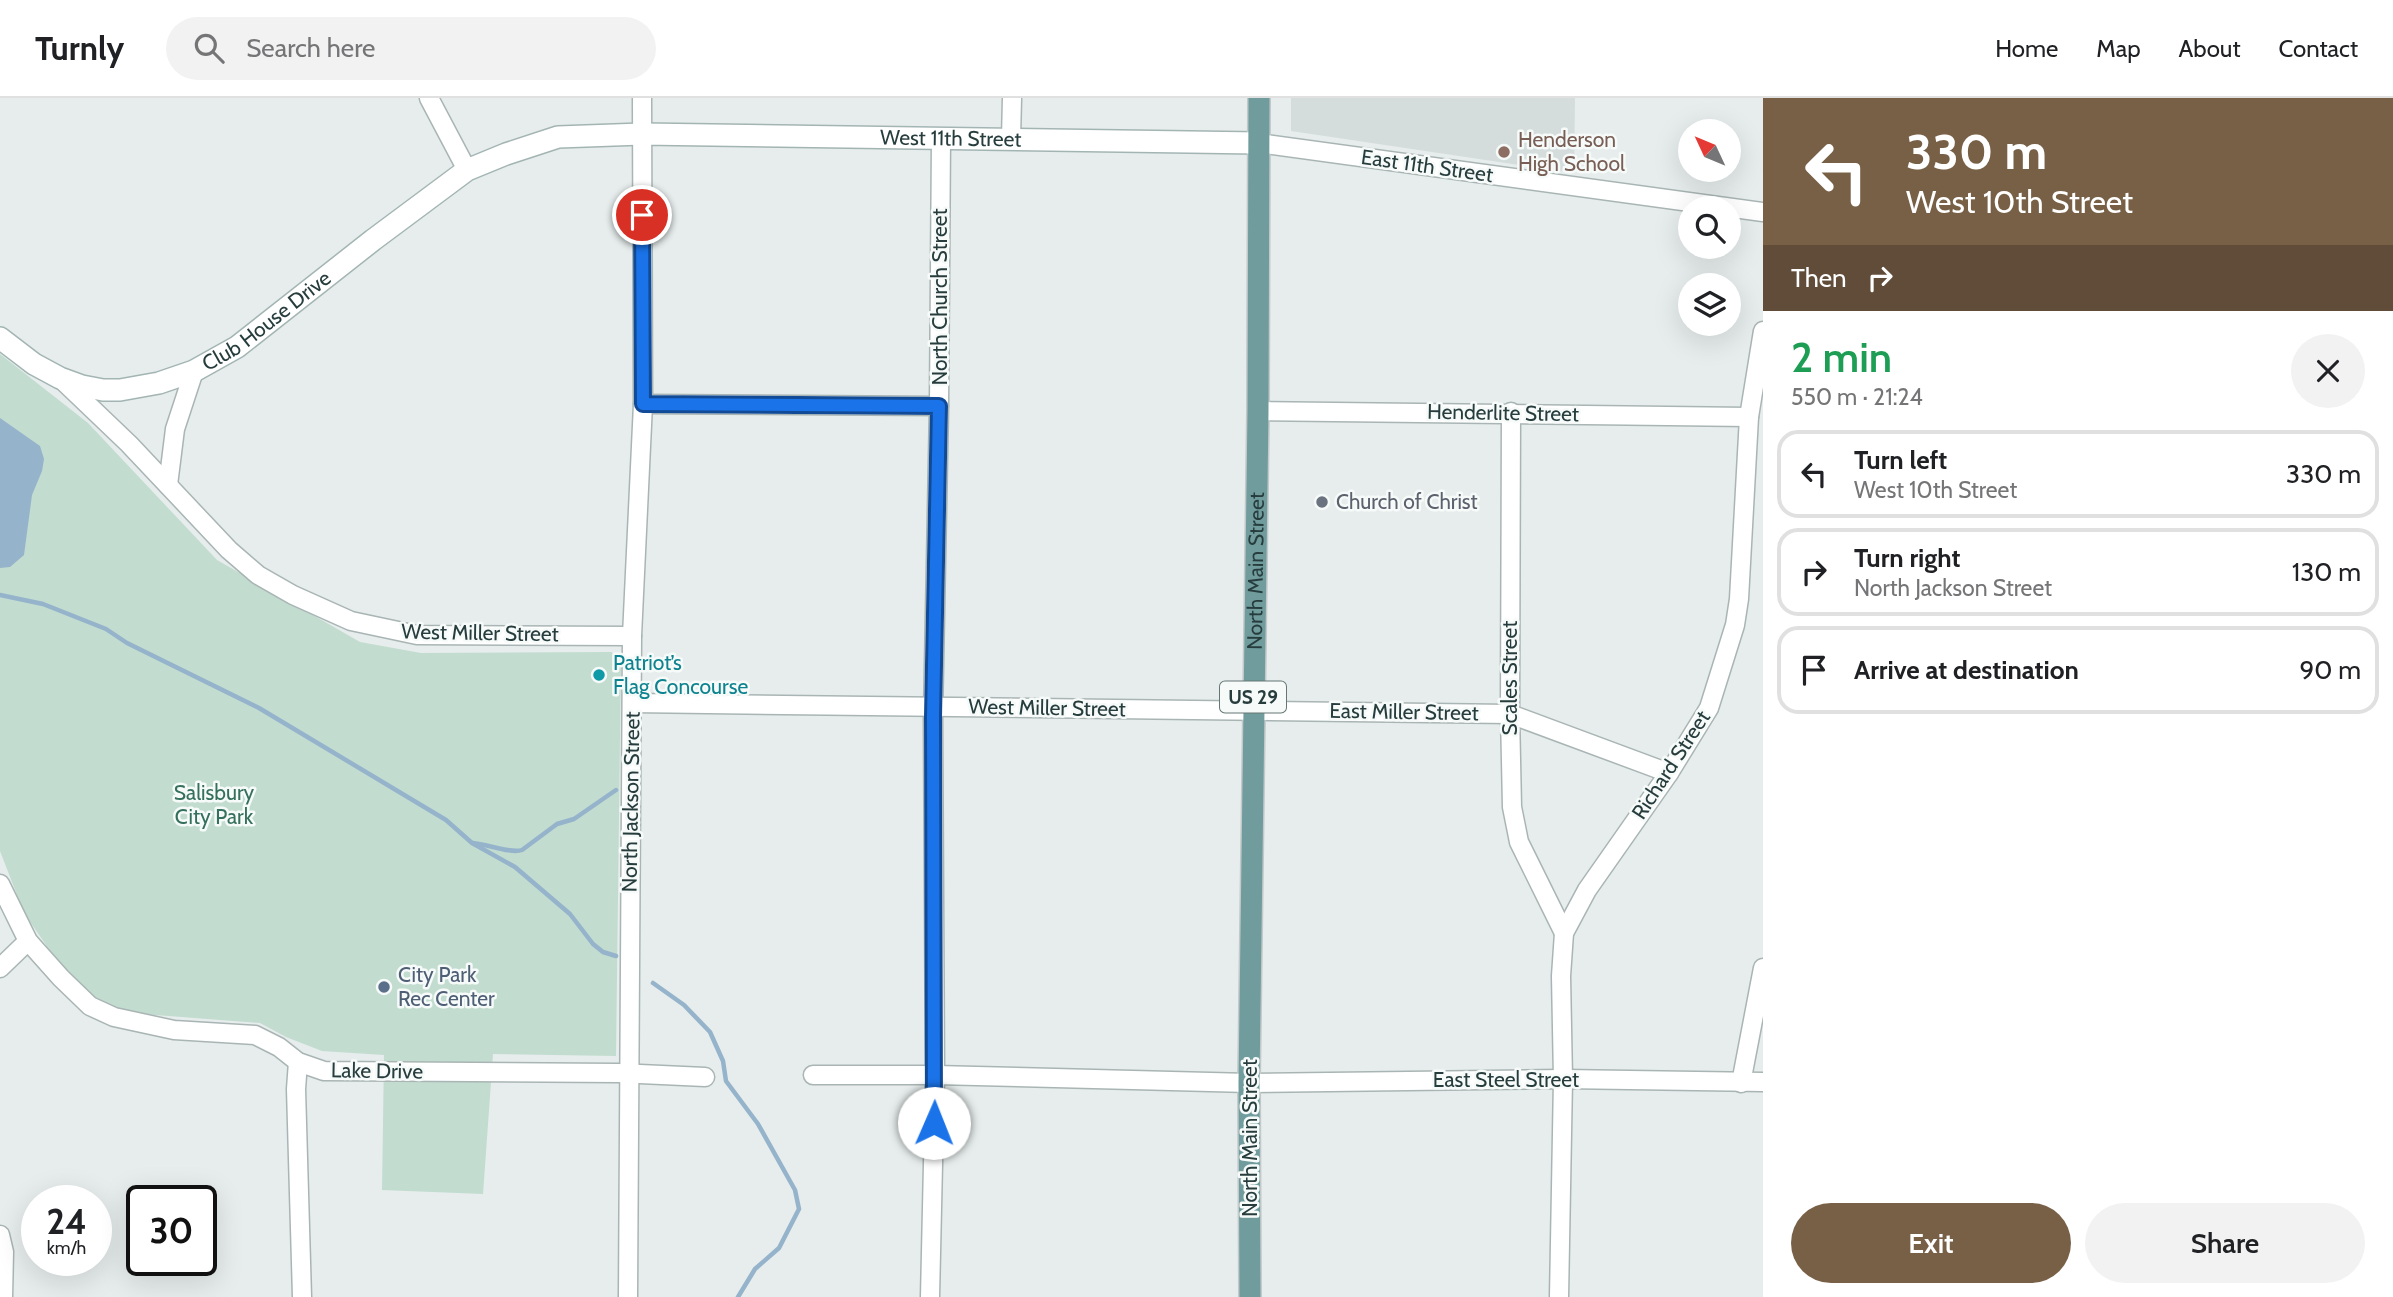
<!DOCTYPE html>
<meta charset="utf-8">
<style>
:root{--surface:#fff;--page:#f2f2f2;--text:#202124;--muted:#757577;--line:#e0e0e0;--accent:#786046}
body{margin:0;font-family:Cabin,sans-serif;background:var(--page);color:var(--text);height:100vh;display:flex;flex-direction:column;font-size:26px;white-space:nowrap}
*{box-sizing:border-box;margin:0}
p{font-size:23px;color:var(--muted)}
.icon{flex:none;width:38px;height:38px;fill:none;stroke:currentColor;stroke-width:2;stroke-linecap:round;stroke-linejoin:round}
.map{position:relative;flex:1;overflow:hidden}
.details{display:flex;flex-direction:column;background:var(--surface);width:630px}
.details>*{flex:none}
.guide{background:#786046;color:#fff;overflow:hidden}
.needle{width:46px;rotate:314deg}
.tools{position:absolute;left:1678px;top:21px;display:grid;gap:14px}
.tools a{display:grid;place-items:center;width:63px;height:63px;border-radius:50%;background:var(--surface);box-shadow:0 7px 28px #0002;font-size:35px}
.speed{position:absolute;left:21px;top:1087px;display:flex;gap:14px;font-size:35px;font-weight:700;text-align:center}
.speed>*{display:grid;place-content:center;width:91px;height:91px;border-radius:50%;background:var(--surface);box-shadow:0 7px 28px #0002;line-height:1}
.speed small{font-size:18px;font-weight:400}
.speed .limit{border:4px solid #111;border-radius:10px;background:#fff;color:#111}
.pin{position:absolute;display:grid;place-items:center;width:60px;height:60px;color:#fff;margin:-30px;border:4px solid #fff;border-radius:50%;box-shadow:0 2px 7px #0007}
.me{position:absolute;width:77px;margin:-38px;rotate:1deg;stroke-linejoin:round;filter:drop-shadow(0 0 5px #0008)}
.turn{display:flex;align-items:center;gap:24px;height:147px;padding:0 28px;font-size:32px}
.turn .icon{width:91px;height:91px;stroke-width:2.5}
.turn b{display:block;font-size:49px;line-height:60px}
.then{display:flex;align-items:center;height:66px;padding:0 28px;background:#0003;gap:14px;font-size:26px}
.round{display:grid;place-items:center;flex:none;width:74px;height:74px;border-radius:37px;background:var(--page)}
.overview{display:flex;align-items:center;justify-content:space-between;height:119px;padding:0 28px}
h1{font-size:42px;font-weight:600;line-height:52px;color:#1e9e55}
.button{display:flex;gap:14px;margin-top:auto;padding:14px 28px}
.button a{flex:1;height:80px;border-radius:42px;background:var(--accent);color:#fff;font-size:28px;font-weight:600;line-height:80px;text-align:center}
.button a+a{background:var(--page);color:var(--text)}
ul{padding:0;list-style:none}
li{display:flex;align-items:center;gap:21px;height:88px;margin:0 14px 10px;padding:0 14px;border:4px solid var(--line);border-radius:21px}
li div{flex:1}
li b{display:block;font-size:26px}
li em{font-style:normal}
header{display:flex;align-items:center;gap:42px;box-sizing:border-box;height:98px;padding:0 35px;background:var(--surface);border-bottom:2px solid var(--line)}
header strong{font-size:33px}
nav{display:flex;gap:38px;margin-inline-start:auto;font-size:24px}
.search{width:490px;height:63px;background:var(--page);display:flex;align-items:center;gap:18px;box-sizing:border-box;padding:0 24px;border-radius:38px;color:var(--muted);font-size:26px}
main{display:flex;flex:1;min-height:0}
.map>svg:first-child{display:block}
</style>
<header>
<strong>Turnly</strong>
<div class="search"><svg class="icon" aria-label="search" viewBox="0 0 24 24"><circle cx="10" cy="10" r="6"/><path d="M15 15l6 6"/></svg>Search here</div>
<nav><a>Home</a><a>Map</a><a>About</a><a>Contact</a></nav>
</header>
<main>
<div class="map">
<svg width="1763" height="1199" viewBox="0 0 1763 1199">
<rect width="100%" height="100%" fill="#e6edec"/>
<!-- built -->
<path fill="#d4dddc" d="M1291,0H1575L1574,75L1291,33Z"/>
<!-- green -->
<path fill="#c2dcd0" d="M0,256L88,325L217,462L360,544L421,555L611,554L621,560L616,958L493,956L483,1096L382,1092L384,957L322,953L286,939L260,925L129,915L88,896L55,860L24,815L0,753Z"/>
<!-- water -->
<path fill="#95b3cb" d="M0,320L40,348L44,361L42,373L32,397L24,457L10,469L0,470Z"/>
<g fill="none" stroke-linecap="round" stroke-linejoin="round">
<!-- stream -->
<g stroke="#95b3cb" stroke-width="4.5">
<path d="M0,497L43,506L106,531L127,545L259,610L446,722L472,745L515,769L570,816L593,846L603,854L616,858"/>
<path d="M473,745C487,746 511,756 522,752L557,726L574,721L616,692"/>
<path d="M653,885L684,907L710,934L723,963L726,983L758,1026L795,1092L799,1111L779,1150L755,1171L738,1199"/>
</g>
<!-- street casing -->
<g stroke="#a9b5b4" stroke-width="21">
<g id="street">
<path d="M429,0L467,72"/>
<path d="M1011,40L1012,0"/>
<path d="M1258,45L1763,114"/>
<path d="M61,281L129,346L229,452L258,477L293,497L351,523L417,537L632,538"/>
<path d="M643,306L939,308"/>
<path d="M1258,313L1749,319"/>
<path d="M1511,314L1510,616L1512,709L1519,744L1564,835"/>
<path d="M168,387L175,331L194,273"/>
<path d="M632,605L1510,616L1669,675"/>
<path d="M0,786L28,843L61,880L90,908L114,919L174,932L255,937L279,949L298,964L324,973L618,975L705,979"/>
<path d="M0,870L28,843"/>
<path d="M298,964L296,991L302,1199"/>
<path d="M813,977H935L1249,985L1563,981L1763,984"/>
<path d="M1741,985L1763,870"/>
<path d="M0,1137L4,1154L3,1199"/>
<path d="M628,1199L632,538L643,306L642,0"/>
<path d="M930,1199L935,977L933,619L939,308L941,40"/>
<path d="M1559,1199L1563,981L1561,878L1564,835L1587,792L1669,675L1709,610L1735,527L1739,501L1749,319L1763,233"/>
</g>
</g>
<!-- secondary casing -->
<g stroke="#a3b5b3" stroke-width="24">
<g id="secondary">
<path id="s1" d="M0,240L34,266L60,280L82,288L103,292H120L159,285L194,273L237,249L373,142L467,72L506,56L558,39L642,36L1258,45"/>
</g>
</g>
<!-- primary casing -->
<g stroke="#c3c9c9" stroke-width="24">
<g id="primary">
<path id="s2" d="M1250,1199L1249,985L1258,313L1259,0"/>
</g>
</g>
<!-- street -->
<use href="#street" stroke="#fff" stroke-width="18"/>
<!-- secondary -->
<use href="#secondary" stroke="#fff" stroke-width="21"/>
<!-- primary -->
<use href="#primary" stroke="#709c9e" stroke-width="21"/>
</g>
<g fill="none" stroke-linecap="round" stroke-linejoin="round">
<!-- route casing -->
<g stroke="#114b97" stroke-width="18">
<path id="route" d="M642,117L643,306L939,308L933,619L934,1025"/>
</g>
<!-- route -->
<use href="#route" stroke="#1a73e8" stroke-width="12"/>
</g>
<!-- markers -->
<circle fill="#8d6e63" stroke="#f6faf9" stroke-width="2.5" cx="1504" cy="54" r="7"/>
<circle fill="#6b7280" stroke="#f6faf9" stroke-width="2.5" cx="1322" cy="404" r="7"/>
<circle fill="#0f9aa8" stroke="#f6faf9" stroke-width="2.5" cx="599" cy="577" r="7"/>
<circle fill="#5c6f8a" stroke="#f6faf9" stroke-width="2.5" cx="384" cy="889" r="7"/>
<g text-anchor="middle" stroke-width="5" stroke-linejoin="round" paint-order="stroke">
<!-- shield labels -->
<rect fill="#f6faf9" stroke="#657675" stroke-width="2" x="1220" y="583.5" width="66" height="31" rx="5"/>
<g font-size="19" font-weight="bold" fill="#273d3d">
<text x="1253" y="606">US 29</text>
</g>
<!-- street labels -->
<g font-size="21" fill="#273d3d" stroke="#f6faf9">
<text dy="7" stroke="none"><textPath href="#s1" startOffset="1040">West 11th Street</textPath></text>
<text transform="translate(1427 68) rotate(8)" y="7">East 11th Street</text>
<text transform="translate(940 199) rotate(-90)" y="7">North Church Street</text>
<text dy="7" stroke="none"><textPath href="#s1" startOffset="299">Club House Drive</textPath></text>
<text transform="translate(1503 315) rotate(1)" y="7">Henderlite Street</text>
<text dy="7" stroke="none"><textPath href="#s2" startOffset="726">North Main Street</textPath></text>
<text transform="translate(480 535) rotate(1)" y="7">West Miller Street</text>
<text transform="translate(1510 580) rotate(-90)" y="7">Scales Street</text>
<text transform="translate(1047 610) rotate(1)" y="7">West Miller Street</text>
<text transform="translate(1404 614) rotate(1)" y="7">East Miller Street</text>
<text transform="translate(1671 667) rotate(-57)" y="7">Richard Street</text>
<text transform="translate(631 704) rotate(-89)" y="7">North Jackson Street</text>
<text transform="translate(377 973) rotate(1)" y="7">Lake Drive</text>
<text x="1506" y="989">East Steel Street</text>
<text transform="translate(1250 1040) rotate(-90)" y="7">North Main Street</text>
</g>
<!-- education labels -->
<g font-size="21" fill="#785e54" stroke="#f6faf9" text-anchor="start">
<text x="1518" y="49">Henderson<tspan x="1518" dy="24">High School</tspan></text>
</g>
<!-- worship labels -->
<g font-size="21" fill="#5b616d" stroke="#f6faf9" text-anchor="start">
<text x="1336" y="411">Church of Christ</text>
</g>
<!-- culture labels -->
<g font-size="21" fill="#0d838f" stroke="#f6faf9" text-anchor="start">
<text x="613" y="572">Patriot’s<tspan x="613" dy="24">Flag Concourse</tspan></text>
</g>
<!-- park labels -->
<g font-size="21" fill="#35705d" stroke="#f6faf9">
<text x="214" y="702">Salisbury<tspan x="214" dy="24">City Park</tspan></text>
</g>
<!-- service labels -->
<g font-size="21" fill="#4e5e75" stroke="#f6faf9" text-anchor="start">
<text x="398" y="884">City Park<tspan x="398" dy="24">Rec Center</tspan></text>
</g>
</g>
</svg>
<div class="tools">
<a><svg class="needle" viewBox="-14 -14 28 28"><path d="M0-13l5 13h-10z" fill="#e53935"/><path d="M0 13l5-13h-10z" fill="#757577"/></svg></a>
<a><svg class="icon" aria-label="search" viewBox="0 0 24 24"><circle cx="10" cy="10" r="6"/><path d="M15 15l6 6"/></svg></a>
<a><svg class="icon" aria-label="layers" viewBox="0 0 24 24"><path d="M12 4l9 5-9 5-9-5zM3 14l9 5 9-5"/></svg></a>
</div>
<div class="speed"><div>24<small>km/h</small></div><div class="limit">30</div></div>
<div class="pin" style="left:642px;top:117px;background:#d93025"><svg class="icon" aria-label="arrive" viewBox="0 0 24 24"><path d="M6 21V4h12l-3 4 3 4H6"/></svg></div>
<svg class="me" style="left:934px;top:1025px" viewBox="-20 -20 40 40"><circle r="19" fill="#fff"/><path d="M0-13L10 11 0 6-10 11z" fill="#1a73e8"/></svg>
</div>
<section class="details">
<div class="guide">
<div class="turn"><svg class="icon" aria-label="left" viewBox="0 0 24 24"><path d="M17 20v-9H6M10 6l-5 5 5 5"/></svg><div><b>330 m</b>West 10th Street</div></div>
<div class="then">Then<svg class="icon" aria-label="right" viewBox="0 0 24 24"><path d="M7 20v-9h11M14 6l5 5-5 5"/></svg></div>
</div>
<div class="overview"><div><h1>2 min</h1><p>550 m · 21:24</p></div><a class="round"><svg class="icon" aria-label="close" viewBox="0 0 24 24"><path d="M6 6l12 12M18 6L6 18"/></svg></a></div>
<ul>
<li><svg class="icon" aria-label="left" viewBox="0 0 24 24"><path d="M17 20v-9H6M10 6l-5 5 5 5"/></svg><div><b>Turn left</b><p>West 10th Street</p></div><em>330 m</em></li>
<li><svg class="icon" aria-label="right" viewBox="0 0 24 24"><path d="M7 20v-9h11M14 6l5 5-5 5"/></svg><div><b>Turn right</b><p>North Jackson Street</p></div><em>130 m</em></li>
<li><svg class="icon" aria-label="arrive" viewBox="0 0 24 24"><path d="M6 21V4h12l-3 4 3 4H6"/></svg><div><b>Arrive at destination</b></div><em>90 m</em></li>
</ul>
<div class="button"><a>Exit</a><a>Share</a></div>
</section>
</main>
